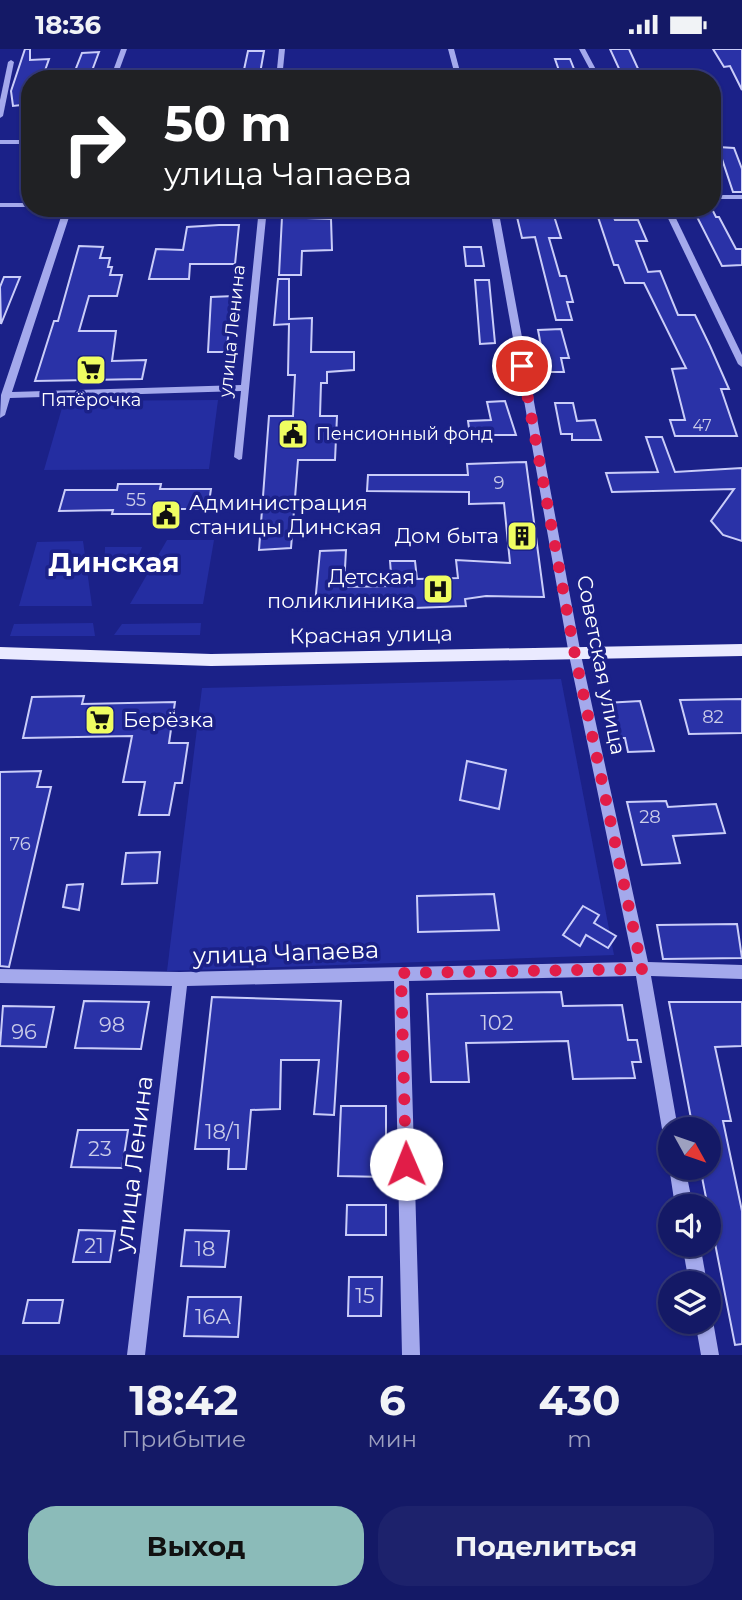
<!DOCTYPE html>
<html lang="ru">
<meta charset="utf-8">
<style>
:root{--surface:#141966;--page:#1d226c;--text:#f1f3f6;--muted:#9da0bf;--line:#33387a;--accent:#8bbbb9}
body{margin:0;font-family:Montserrat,sans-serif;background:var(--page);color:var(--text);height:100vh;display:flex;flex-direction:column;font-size:26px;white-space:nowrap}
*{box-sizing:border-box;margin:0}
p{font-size:23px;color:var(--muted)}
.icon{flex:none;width:38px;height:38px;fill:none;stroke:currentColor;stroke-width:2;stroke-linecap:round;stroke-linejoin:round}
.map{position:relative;height:1306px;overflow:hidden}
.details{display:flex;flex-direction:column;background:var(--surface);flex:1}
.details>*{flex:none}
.banner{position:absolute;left:21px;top:21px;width:700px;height:147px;border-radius:28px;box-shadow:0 2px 5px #0004,0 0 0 2px var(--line);background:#202124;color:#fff;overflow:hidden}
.needle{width:46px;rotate:130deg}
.buttons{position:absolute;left:658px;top:1068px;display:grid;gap:14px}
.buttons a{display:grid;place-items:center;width:63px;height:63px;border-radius:50%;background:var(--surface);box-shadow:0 2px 5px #0004,0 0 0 2px var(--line);font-size:35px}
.pin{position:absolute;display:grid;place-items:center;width:60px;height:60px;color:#fff;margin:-30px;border:4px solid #fff;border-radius:50%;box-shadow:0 2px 7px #0007}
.me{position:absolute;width:77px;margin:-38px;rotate:359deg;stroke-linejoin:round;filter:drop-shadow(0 0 5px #0008)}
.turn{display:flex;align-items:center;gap:24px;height:147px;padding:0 28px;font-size:32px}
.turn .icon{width:91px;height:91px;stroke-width:2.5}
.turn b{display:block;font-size:49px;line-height:60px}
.eta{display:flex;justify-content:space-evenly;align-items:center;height:119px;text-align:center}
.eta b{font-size:42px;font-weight:700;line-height:49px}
.action{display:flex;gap:14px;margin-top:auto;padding:14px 28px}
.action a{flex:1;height:80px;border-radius:28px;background:var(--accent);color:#111;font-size:28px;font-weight:700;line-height:80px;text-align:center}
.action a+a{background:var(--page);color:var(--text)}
.status{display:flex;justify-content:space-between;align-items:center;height:49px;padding:0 35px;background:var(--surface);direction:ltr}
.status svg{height:19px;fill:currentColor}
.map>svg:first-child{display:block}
</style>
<div class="status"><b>18:36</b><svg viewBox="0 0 49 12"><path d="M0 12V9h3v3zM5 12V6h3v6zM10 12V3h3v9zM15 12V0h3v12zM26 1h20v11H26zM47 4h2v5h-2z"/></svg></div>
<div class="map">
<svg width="742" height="1306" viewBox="0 0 742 1306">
<rect width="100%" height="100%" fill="#1b2188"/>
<!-- green -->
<g fill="#242da1">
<path d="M218,351L209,420L44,421L64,352Z"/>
<path d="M167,491H214L203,555H130Z"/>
<path d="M83,492L92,557H19L37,493Z"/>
<path d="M105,498H142L132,524H104Z"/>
<path d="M93,574L95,587H10L14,575Z"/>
<path d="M201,574L200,586H114L122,575Z"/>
<path d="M561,630L614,906L167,922L202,639Z"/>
</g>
<!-- building -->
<g fill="#2a32a7" stroke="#cacdf9" stroke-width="2">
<path d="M25,0H30V11L49,10L42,30H30V55L13,57L11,42Z"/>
<path d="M610,0H629L640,24H621Z"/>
<path d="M713,0H742V41L730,17L724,18Z"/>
<path d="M248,2H264L259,30H242Z"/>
<path d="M99,3L90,27H73L82,4Z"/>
<path d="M555,10H570L578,30H562Z"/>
<path d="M718,98L734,99L742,120V143H733Z"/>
<path d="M595,159H610L615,171H638L647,192H636L648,223L660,222L678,266H695L710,297L729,340H721L737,387H675L670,371H685L672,320L686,319L644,234H625L618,216H614Z"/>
<path d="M693,160H712L716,168H719L736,200H742V216L722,217Z"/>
<path d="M554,167L561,189H549L560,227H566L573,253H567L572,271H556L535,188L522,189L517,168Z"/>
<path d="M282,168L331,170L332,201L302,202L301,226H279Z"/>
<path d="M219,176H239L235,215H190L189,230H149L156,200L183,201L187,178Z"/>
<path d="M79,197L103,198L100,209H110L108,218H112L110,226H122L117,247H89L79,282H116L112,312L146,311L142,330L35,332L54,272H58Z"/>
<path d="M464,198H481L484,217H466Z"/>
<path d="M4,228H20L1,275L0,238Z"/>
<path d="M278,230H289V270L312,269L311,303H354V321L327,323V334H321L320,367H337L335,411H298L291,499L259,501L269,367H293L295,326H288L289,275L274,276Z"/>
<path d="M475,231H489L495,294L480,295Z"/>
<path d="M234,247L226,303H208L211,248Z"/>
<path d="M561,280L569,309H561L564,323H546L538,281Z"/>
<path d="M505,352L516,386H470L468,372L491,371L487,353Z"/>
<path d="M555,354H573L577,372L595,371L601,391H572V385H561Z"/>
<path d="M646,388H662L675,423L742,419V492L723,486L711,472L734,440L612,443L606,424L658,423Z"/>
<path d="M526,413L544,548L486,547L465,550L466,557L414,559V552L315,555L320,502L346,501L344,538L392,537L390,512H415L417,530L458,529L456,511L510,514L504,454L469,455V443L367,442L368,426H468L467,415Z"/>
<path d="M118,435H161L160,440H211L208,460H157L156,465H112L113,461L59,462L65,441H117Z"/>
<path d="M84,647L82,655L175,653L169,694H188L182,734H175L169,766H139L145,733H123L132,687L23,689L32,648Z"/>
<path d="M742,650V684L689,685L680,651Z"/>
<path d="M640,652L654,702L628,703L625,689H614L605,654Z"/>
<path d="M467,712L506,721L499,760L460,751Z"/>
<path d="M41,722L37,738H51L9,918L0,917V723Z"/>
<path d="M666,752L668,758L716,755L725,784L673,787L680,814L642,816L627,753Z"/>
<path d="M160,803L157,834L122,835L126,804Z"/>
<path d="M83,835L79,861L63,858L67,836Z"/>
<path d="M494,845L499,881L418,883L417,847Z"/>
<path d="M583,857L599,866L594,874L616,887L608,899L586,886L580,897L563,886Z"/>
<path d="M737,875L742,909L663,910L657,876Z"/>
<path d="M561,943L563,957L622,956L628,991H637L641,1013H632L635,1029L573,1030L568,992L466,994L469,1033H431L427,945Z"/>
<path d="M212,948L341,952L334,1066L314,1065L319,1011H281L280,1060L251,1061L246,1120H228L229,1100H195Z"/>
<path d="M84,952L149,953L141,1000L75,999Z"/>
<path d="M669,953H742V997L715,998L731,1072H723L742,1162V1295L735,1296L700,1118H709V1080H693Z"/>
<path d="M3,957L54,958L46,998L0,997Z"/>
<path d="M341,1057H386V1128L338,1127Z"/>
<path d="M78,1081H128L122,1119L71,1118Z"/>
<path d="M347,1156H386V1186H346Z"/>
<path d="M79,1181L115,1182L110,1213H73Z"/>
<path d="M185,1181L229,1182L225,1218L181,1217Z"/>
<path d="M349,1228H382L381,1267H348Z"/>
<path d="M188,1248H241L238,1288L184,1287Z"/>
<path d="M28,1251H63L59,1274H23Z"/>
</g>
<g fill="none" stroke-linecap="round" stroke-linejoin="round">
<!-- minor -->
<g fill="#a4a9ec" fill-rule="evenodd">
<path d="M121,0H127L116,30H110Z"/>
<path d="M279,0H285L282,30H276Z"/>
<path d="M448,0H454L462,30H456Z"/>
<path d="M579,0H585L601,30H595Z"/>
<path d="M11,11L14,13L3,67L0,69V51L8,13Z"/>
<rect x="0" y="91" width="30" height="4"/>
<rect x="712" y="146" width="30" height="4"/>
<rect x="0" y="154" width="30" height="4"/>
<path d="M64,159H72L12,343L241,336L259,159H267L242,410L239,411L234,408L241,342L10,349L5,366L0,369L1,346Z"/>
<path d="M490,159H498L581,606L648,913L742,916V930L651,927L678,1080H670V1088L664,1086L662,1080L636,927L409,932L420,1306H402L394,932L187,937L145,1306H127L172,937L0,934V920L180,923L633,913L569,606Z"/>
<path d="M663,159H671L742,306V318L738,315Z"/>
<path d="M670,1114V1118H685L693,1157H675L669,1118Z"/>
<path d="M682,1195H700L707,1234H689Z"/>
<path d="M709,1265L713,1272L719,1306H701L695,1272H709Z"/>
</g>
<!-- major -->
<path fill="#eaeaff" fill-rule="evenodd" d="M742,595V607L211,617L0,610V598L211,605Z"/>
</g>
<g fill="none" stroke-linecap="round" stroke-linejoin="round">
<!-- route -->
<path stroke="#e11d48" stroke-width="12" stroke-dasharray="0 21.6" d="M406,1115L401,924L642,920L575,606L522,317"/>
</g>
<!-- icons -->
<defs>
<g id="supermarket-square" transform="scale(1.575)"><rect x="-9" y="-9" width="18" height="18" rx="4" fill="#effd61" stroke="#1b2188"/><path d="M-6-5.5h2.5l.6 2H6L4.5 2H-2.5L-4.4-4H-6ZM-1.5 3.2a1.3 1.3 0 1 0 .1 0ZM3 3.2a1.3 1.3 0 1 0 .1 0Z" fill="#111"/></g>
<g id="civic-square" transform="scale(1.575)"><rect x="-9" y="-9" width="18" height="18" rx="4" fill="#effd61" stroke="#1b2188"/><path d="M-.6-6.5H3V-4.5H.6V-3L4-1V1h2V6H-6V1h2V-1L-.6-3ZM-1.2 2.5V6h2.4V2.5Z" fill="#111"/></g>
<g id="building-square" transform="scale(1.575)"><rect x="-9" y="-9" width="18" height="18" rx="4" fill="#effd61" stroke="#1b2188"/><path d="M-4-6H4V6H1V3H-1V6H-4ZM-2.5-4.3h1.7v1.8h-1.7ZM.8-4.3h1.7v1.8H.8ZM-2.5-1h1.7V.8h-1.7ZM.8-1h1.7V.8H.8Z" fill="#111"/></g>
<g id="hospital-square" transform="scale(1.575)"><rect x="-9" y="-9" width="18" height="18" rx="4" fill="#effd61" stroke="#1b2188"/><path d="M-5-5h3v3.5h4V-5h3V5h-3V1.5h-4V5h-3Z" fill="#111"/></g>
</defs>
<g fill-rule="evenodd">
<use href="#supermarket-square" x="91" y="321"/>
<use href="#civic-square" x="293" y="385"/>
<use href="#civic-square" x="166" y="466"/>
<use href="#building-square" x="522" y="487"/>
<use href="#hospital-square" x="438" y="540"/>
<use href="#supermarket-square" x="100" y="671"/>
</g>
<g text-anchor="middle" stroke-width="7" stroke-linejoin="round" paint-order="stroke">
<!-- far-number labels -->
<g font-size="16" fill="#cacce9">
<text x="702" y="382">47</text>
</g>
<!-- far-street labels -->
<g font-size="18" fill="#fff" stroke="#1b2188">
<text transform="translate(232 282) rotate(-84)" y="6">улица Ленина</text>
</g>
<!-- far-poi labels -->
<g font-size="18" fill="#fff" stroke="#1b2188">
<text x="91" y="357">Пятёрочка</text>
<text x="316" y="391" text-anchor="start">Пенсионный фонд</text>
</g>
<!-- number labels -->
<g font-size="18" fill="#cacce9">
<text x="499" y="440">9</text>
<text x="136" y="457">55</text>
<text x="713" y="674">82</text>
<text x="650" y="774">28</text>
<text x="20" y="801">76</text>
</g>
<!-- poi labels -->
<g font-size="21" fill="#fff" stroke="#1b2188" text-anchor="start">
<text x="189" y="461">Администрация<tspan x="189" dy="24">станицы Динская</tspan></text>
<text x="499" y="494" text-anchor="end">Дом быта</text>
<text x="415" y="535" text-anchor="end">Детская<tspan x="415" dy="24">поликлиника</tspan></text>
<text x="123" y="678">Берёзка</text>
</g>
<!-- street labels -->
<g font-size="21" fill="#fff" stroke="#1b2188">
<text transform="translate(371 586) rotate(-1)" y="7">Красная улица</text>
<text transform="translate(601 616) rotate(79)" y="7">Советская улица</text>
</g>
<!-- near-number labels -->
<g font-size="21" fill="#cacce9">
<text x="497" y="981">102</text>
<text x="112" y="983">98</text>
<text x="24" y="990">96</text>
<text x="223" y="1090">18/1</text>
<text x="100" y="1107">23</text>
<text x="94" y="1204">21</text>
<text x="205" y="1207">18</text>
<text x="365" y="1254">15</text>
<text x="213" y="1275">16А</text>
</g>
<!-- near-street labels -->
<g font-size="24" fill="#fff" stroke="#1b2188">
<text transform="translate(286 904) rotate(-2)" y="8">улица Чапаева</text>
<text transform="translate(134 1115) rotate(-83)" y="8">улица Ленина</text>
</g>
<!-- district labels -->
<g font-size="28" font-weight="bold" fill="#fff" stroke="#1b2188">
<text x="114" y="523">Динская</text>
</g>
</g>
</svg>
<div class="buttons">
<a><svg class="needle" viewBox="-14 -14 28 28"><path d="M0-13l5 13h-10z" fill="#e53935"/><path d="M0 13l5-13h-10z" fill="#9da0bf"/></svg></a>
<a><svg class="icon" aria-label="sound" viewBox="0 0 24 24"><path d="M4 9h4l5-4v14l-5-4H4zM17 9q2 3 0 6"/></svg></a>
<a><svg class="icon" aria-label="layers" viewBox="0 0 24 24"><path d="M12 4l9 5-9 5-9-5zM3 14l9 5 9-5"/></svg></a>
</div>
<div class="pin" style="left:522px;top:317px;background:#d93025"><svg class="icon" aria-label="arrive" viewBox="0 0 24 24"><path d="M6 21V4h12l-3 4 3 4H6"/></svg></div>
<svg class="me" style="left:406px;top:1115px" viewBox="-20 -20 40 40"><circle r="19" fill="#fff"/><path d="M0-13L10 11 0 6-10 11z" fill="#e11d48"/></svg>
<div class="banner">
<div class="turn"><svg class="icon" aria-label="right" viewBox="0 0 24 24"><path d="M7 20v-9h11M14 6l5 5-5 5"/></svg><div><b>50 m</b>улица Чапаева</div></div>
</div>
</div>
<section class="details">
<div class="eta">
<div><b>18:42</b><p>Прибытие</p></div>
<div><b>6</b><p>мин</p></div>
<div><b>430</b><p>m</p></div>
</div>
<div class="action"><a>Выход</a><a>Поделиться</a></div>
</section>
